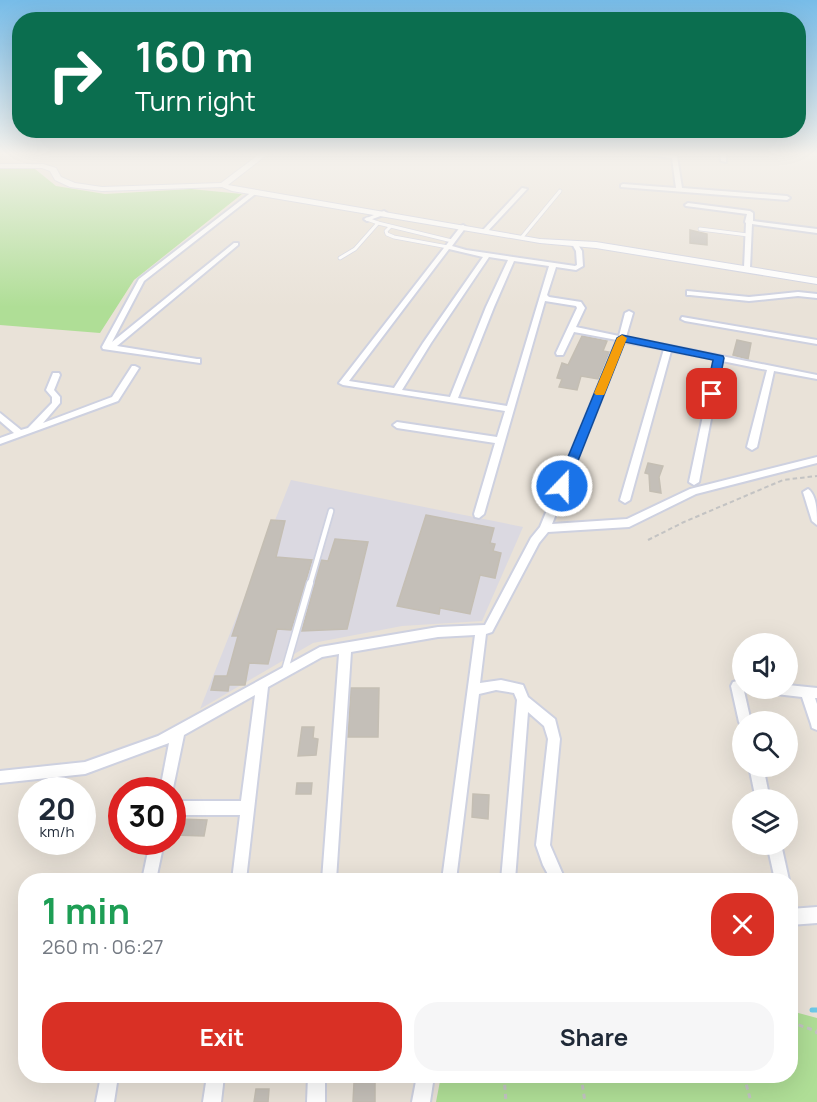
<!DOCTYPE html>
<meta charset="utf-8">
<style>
:root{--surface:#fff;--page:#f6f6f7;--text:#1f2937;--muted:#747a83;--accent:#d93025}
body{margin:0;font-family:Manrope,sans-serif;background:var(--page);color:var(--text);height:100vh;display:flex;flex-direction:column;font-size:22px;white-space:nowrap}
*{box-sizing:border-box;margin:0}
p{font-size:20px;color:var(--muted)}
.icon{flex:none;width:33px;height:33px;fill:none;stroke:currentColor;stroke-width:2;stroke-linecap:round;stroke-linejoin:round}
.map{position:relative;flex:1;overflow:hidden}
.panel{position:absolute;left:18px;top:873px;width:780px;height:210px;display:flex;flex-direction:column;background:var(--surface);border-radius:24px;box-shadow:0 6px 24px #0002}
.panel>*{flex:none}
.banner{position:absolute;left:12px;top:12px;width:794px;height:126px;border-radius:24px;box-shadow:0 6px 24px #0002;background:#0b6e4f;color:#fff;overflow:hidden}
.controls{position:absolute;left:732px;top:633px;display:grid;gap:12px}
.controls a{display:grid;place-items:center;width:66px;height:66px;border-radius:50%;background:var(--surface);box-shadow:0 6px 24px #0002;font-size:30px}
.speed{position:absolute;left:18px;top:777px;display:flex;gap:12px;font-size:30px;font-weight:700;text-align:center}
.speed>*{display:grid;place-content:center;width:78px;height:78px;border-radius:50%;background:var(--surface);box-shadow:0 6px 24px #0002;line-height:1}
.speed small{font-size:15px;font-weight:400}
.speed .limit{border:9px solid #d22;background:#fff;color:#111}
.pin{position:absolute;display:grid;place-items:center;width:51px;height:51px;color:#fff;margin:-26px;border-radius:12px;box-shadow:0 3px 9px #0006}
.me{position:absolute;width:66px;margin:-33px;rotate:22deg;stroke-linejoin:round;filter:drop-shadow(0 0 4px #0008)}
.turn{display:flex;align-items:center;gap:21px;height:126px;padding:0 24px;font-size:27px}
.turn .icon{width:78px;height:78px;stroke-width:2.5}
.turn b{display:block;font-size:42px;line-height:51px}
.round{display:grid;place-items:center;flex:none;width:63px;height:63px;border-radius:24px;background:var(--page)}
.headline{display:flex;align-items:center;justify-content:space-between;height:102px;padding:0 24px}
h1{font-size:36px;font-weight:700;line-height:45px;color:#1e9e55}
.cta{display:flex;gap:12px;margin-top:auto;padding:12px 24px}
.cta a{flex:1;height:69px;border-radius:24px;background:var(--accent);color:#fff;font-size:24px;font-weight:700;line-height:69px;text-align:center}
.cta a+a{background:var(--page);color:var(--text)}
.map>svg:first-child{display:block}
</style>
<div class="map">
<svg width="817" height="1102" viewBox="0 0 817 1102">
<rect width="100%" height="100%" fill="#e9e2d8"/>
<!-- industrial -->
<path fill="#dbd9e1" d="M291,480L523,527L482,621L402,626L313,643L200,709Z"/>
<!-- green -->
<g fill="#afde96">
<path d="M0,169H35L56,186L105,194L191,189L242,194L134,280L100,333L0,325Z"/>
<path d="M791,1011L817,1018V1102H436L441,1076H790Z"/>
</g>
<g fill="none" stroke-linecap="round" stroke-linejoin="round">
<!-- stream -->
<path stroke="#6ec9e8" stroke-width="5" d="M812,1010H817"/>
</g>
<!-- building -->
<g fill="#c4bfb8" stroke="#c4beb3" stroke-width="1.5">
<path d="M690,230L707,234V245L690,243Z"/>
<path d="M582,336L607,341L603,351L609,352L598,379L581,376L577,390L559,387L562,379L557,378L562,363L568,365Z"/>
<path d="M737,340L751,343L748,359L733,355Z"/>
<path d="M648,463L663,466L659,477L661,493L650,491L649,474L645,473Z"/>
<path d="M426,515L494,528L490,543L495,544L493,551L501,553L495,578L480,575L470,614L440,608L439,614L397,606Z"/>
<path d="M271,520L285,521L276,557L312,560L291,630L277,629L268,664L249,663L245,685H229L228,691L211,690L215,676H227L238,636H232Z"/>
<path d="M335,539L368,542L347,629L302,631L321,560L328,561Z"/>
<path d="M351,688H379L378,737H348Z"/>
<path d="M302,727H314L313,738L318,739L316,755L298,756Z"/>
<path d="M297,783H312L311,794H296Z"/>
<path d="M473,794L489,795L488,819L472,817Z"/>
<path d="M178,819L207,820L204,836L174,835Z"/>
<path d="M375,1082V1102H353L354,1083Z"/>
<path d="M256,1089H269L268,1102H254Z"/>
</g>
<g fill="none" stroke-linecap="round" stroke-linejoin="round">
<!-- service-far2 casing -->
<g stroke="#ced1e0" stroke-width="4.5">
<g id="service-far2">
<path d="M378,223L452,241"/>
<path d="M390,227L386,231L387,234L394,237L448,247"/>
<path d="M700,229L748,235"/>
<path d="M522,237L560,191"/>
<path d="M340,258L355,249L378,223L367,219"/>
</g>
</g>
<!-- service-far1 casing -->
<g stroke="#ced1e0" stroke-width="8">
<path id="service-far1" d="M310,584L331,511"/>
</g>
<!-- service casing -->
<g stroke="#ced1e0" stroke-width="9">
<path id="service" d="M285,670L310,583"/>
</g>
<!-- minor casing -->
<g stroke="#ced1e0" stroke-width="4">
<g id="minor">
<path d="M627,153L677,156L682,188L787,196L790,198L787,200L621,187V185L623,184L676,188L672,158Z"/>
<path d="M720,153H726V162L721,161Z"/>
<path d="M522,188L527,189L487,232H483V230Z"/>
<path d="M253,191L258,192L144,281L112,342L234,243H238V245L117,346L197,359H200V363L103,349L102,347L139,279Z"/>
<path d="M688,203L750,211L753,213V221L817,229V233L752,224L750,268L747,270L744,268L746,223L745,222L747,214L686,206L685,205Z"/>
<path d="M384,211L387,213L386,214L367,221L364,219Z"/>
<path d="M463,225L466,227L452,246L466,250L575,266L577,265L576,251L572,244L577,243L582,251L583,266L576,270L556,267L547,295L549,297L581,302L585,308L576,327L619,336L625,313L629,311L633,313L626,337L817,375V379L774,371L757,447L752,450L747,447L767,370L722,361L699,482L694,485L689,482L715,359L671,351L630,500L625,503L620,500L664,349L624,342L552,524L627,519L690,489L817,457V463L696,494L629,527L548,532L539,543L492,632L486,634L480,683L501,680L523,685L528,697L555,719L560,739L550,845L563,875L561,880H551L543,865L536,845L548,739L544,726L528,712L515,880H501L517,700L514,693L496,690L479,694L456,880H442L475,635L438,637L351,652L336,880H322L339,654L322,657L268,687L246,880H232L240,815H172V801H241L255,695L184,735L172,793V790H160L169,743L85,774L0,783V771L85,762L158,736L320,647L438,627L485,625L531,538L540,527L617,340L574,332L563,355H557L556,353L577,308L576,306L545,301L484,514L479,518L475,517L474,514L495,443L397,428L393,425L397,422L497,437L505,411L343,385L339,383L461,226ZM449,249L483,257L423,343L394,388L349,381ZM489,257L508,260L486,307L450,397L402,390L431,343ZM514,261L549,266L507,406L458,398L494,307Z"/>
<path d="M687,291L749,297L798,292L817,294V298L798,296L749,301L690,295H687Z"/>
<path d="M682,317L817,340V344L685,321L681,319Z"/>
<path d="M132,366H135L139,368L118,401L0,444V438L14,433L0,421V413L21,430L28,428L52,403V397L46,390L53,373H59L60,375L54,390L60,397V403L43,423L112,397Z"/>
<path d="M808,489C817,495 817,513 817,525L812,521L803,492Z"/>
<path d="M737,681H742V688H747L744,691L751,722H742V727L739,722L731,686L733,682Z"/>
<path d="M788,685L817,688V698H815L817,704V730L812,728L811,724L802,697L767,693L763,692L761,688H788Z"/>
<path d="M749,766H763L770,800H756Z"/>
<path d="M150,842H164L156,880H142Z"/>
<path d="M767,844H781L789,880H775Z"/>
<path d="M817,907V923L790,925V909Z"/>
<path d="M101,1076H118L114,1102H96Z"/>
<path d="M207,1076H224L221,1102H203Z"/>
<path d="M308,1076H325V1102H307Z"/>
<path d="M417,1076H434L430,1102H412Z"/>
</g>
</g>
<!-- tertiary casing -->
<g stroke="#ced1e0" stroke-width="2">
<path id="tertiary" d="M261,153H269L228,185L540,239L596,242L817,278V284L596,248L540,243L232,191L222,187L102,191L70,187L55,180L50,171L42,168H0V164H43L56,168L61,177L75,183L102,187L221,183Z"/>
</g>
<!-- path-far1 -->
<path stroke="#c3c3c3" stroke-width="2" stroke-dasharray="4.5 3" stroke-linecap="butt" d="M648,540L684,522L783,480L817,476"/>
<!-- path -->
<g stroke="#c3c3c3" stroke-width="3" stroke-dasharray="5 4" stroke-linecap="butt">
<path d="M790,1022L816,1031L817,1034"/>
<path d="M504,1076L506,1102"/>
<path d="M581,1076L585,1102"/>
<path d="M744,1076L751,1102"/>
</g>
<!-- service-far2 -->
<use href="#service-far2" stroke="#fff" stroke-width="3"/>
<!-- service-far1 -->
<use href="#service-far1" stroke="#fff" stroke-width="4.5"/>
<!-- service -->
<use href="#service" stroke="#fff" stroke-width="6"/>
<!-- minor -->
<use href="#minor" fill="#fff" fill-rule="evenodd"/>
<!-- tertiary -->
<use href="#tertiary" fill="#fff" fill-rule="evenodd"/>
</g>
<!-- sky -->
<linearGradient id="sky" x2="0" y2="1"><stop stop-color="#77bce8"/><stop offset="0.5" stop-color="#f5f2ed"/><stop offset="1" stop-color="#f5f2ed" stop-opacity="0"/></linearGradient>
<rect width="817" height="307" fill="url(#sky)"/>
<!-- route -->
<path fill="#1a73e8" stroke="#114b97" stroke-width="1.5" d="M622,335L723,356L724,358L717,394L712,398L706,394L713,360L625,342L568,486L566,489H557L556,486L617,338Z"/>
<!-- slow -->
<path fill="#f59e0b" d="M622,335L627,338L605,393L604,395H596L594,393L617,338Z"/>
</svg>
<div class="controls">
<a><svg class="icon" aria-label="sound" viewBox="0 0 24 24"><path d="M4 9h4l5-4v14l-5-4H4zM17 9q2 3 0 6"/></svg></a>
<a><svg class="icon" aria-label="search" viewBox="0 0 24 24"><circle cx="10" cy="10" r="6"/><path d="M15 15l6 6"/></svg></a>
<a><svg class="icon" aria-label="layers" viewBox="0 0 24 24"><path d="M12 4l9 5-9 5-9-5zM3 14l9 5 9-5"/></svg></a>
</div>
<div class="speed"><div>20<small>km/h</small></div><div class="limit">30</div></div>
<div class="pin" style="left:712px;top:394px;background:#d93025"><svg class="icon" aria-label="arrive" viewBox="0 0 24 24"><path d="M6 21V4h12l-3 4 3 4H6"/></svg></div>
<svg class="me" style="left:562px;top:486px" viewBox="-20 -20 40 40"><circle r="17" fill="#1a73e8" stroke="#fff" stroke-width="3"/><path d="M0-11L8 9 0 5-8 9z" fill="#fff"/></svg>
<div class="banner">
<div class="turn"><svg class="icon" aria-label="right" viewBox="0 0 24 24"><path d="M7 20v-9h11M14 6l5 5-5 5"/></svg><div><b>160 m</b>Turn right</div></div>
</div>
<section class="panel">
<div class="headline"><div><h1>1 min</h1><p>260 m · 06:27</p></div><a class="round" style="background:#d93025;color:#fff"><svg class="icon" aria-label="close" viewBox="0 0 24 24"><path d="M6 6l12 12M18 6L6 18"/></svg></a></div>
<div class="cta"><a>Exit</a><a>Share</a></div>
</section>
</div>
